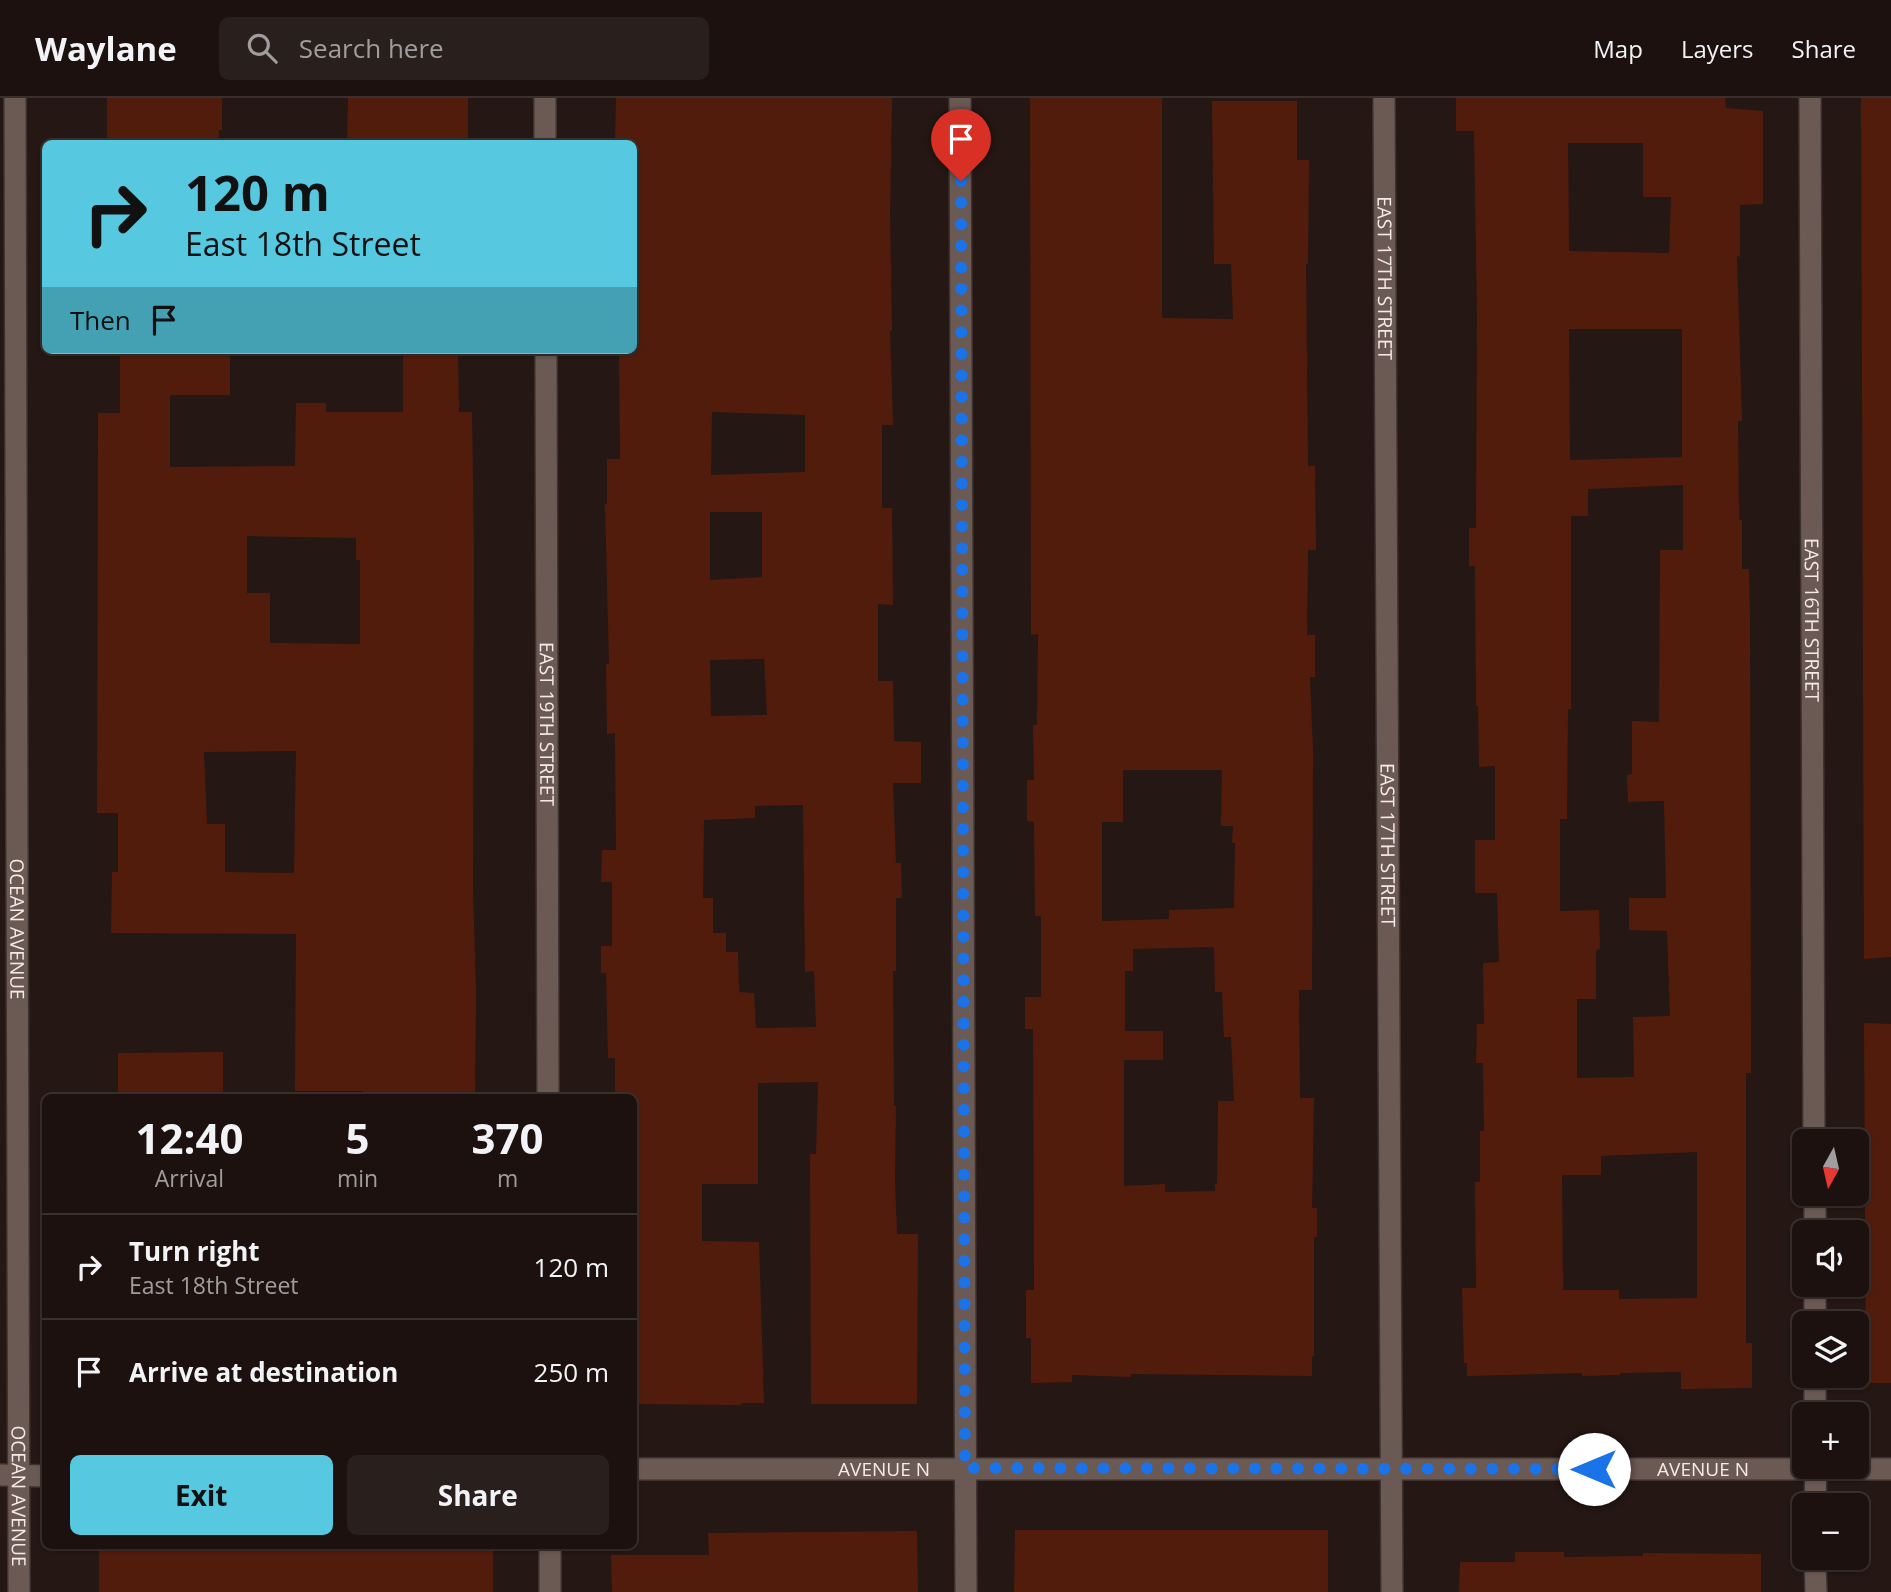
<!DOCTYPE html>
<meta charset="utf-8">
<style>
:root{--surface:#1c110e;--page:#291f1c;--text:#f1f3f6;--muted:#a09d9e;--line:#3a312e;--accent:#56c9e0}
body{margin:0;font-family:"Open Sans",sans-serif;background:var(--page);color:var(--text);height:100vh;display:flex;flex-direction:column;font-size:26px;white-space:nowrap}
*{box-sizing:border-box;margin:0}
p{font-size:23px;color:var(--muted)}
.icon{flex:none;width:38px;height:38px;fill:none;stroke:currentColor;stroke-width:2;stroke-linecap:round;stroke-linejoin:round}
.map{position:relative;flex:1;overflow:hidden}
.details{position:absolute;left:42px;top:996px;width:595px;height:455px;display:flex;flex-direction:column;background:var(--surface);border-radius:10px;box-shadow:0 2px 5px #0004,0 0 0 2px var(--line)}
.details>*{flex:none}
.guide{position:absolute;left:42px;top:42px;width:595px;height:214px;border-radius:10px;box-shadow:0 2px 5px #0004,0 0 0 2px var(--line);background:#56c9e0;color:#111;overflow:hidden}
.needle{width:46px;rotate:188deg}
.buttons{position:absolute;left:1792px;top:1031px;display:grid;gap:14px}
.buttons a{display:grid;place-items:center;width:77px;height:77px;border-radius:10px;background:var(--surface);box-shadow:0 2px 5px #0004,0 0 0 2px var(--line);font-size:35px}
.pin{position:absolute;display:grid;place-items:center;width:60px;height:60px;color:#fff;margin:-72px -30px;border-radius:50% 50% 50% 0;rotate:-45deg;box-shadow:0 0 7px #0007}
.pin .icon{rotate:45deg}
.me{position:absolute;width:77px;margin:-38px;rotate:270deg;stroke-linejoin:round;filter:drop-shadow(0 0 5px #0008)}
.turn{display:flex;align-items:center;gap:24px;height:147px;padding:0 28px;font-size:32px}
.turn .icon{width:91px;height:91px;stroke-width:2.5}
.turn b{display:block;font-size:49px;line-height:60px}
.then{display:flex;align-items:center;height:66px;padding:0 28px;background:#0003;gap:14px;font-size:26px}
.eta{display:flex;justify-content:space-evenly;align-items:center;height:119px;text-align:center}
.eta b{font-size:42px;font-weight:700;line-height:49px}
.button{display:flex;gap:14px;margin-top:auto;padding:14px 28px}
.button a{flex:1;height:80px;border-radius:10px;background:var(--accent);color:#111;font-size:28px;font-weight:700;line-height:80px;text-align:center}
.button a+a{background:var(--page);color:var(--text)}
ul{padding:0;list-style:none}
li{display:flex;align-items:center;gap:21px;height:105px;padding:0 28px;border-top:2px solid var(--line)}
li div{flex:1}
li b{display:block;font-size:26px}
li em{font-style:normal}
header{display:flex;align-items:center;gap:42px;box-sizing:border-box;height:98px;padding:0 35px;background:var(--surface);border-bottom:2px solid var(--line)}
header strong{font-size:33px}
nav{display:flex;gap:38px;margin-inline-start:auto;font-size:24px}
.search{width:490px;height:63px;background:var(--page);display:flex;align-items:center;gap:18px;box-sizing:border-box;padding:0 24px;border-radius:10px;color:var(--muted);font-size:26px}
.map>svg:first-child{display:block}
</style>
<header>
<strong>Waylane</strong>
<div class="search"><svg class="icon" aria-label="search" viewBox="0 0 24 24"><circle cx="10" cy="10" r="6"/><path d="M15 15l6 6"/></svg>Search here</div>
<nav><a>Map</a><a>Layers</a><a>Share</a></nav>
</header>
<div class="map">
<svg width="1891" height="1494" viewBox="0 0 1891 1494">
<rect width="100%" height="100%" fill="#251713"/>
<!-- building -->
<g fill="#521c0d" fill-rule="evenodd">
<path d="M107,0H222V32H219V46H107Z"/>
<path d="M348,0H468V46H347Z"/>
<path d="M616,0H892L890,115L892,233H890L893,327H882V410H892L893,507L878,506V583H893L894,643L921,644V685H893L896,765H901L902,800H896V873H893L894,1008H896L895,1082L897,1136H918L917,1306H811L810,1056H816L818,984L758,985V1086H702V1143L759,1144L764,1305H741V1307L634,1306V999H615V960H608L606,875H601V848H612V784H601L602,752H616L615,635L607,636L606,566H609L605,406H607V361H620L619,252H634V46H615ZM712,314L805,317V374L711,377ZM710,414H762V479L710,482ZM764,561L767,617L711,618L710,562ZM803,707L805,874L814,873L816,929L756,930L754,895L739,894L738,854H726V835H713V800H703L704,722L755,720V708Z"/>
<path d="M1030,0H1162V220L1233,221L1231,166H1214L1212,3H1297V62H1309L1308,166H1306L1308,368H1315L1316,452H1308L1307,537H1315V579H1310L1313,653L1312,892H1299L1300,1000H1314L1312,1110H1317V1139H1314V1259L1312,1258V1278L1131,1276V1279L1072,1277V1284L1031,1285V1240H1026V1192H1034L1033,931H1025V899H1041V818H1035L1034,724L1027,723V682H1034L1033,627H1037L1038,536L1031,537ZM1123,672H1222L1221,728H1233L1232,745H1235L1234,810L1169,812V821L1102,823V724H1123ZM1214,849L1215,894H1222L1224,939H1231L1234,1003H1218L1217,1086H1215V1093L1165,1094V1086L1124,1088V962H1163V933H1125V873H1133V851Z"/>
<path d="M1456,0H1725L1726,10L1763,13V106L1740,107V159L1737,158L1742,323H1738L1739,422H1742V471H1749L1750,523L1751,921V975H1746V1245H1752V1290L1681,1291V1274L1620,1275V1277L1582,1278V1275L1467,1278V1265H1464L1462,1190H1476L1475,1084H1480V1033H1484L1483,965H1476L1477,926H1484L1483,865L1499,864L1497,795H1475V742H1495V668L1479,669L1478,608H1476L1475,468H1469V430H1476L1477,215L1474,33H1456ZM1568,45H1643V99H1671L1669,155L1569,153ZM1569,231H1682V359L1570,362ZM1683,387V452H1660L1659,624L1632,623V676L1627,677L1628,704L1664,703L1666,800H1629V832L1667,833L1670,918L1633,919L1634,979L1577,980V901H1596V852L1600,851L1599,812L1560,813V721H1567L1568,611H1571V418H1588V391ZM1697,1054V1200L1619,1201V1192H1563L1562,1077H1601V1058Z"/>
<path d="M1861,0H1891V859L1864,861Z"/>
<path d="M120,252H230V297H170V369L295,368L296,305H326V314H403V252H458L459,314H472L474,455L473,791L476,894L475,999H363V993H295L296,836L111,835L112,774H118V715H97L98,315H120ZM247,438L356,440V462H360V546L270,545V495H247ZM296,653L294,775L225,774V726H207L204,654Z"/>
<path d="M1864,925L1891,926V1285H1866Z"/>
<path d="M223,954V998L118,999V955Z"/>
<path d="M1015,1432H1328V1494H1014Z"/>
<path d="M917,1433L918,1494H612L611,1457H709L708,1435Z"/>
<rect x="99" y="1447" width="394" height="47"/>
<path d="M1515,1454H1564V1459L1643,1458V1455L1761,1456V1494H1459L1460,1464H1515Z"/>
</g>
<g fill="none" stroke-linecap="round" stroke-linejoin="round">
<!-- street casing -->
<g stroke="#3c3230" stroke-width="24">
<g id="street">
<path d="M545,0V46"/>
<path d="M960,0L966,1494"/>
<path id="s1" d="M1384,0L1392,1494"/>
<path id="s2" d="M1810,0L1814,1043"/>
<path id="s3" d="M546,252L548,999"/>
<path d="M1815,1096V1134"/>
<path d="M1815,1186V1225"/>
<path d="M1815,1278V1316"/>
<path id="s4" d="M634,1371H1891"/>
<path d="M0,1377L46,1378"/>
<path d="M1815,1407L1816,1368"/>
<path d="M550,1447V1494"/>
<path d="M1815,1460L1816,1494"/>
</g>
</g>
<!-- secondary casing -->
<g stroke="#3c3230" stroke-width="24">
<g id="secondary">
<path id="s5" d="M15,0L19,1494"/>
</g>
</g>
<!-- street -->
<use href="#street" stroke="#6b5954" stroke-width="21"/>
<!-- secondary -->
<use href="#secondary" stroke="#6b5954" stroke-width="21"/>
</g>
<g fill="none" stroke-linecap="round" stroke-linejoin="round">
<!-- route -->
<path stroke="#1a73e8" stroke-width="12" stroke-dasharray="0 21.6" d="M961,83L965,1370L1594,1371"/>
</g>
<g text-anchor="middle" stroke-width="7" stroke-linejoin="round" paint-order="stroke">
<!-- street labels -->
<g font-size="19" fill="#f5eae7" stroke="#1b0e0a">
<text dy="7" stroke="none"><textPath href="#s1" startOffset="180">EAST 17TH STREET</textPath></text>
<text dy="7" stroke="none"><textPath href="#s2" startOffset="522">EAST 16TH STREET</textPath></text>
<text dy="7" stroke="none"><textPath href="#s3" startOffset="374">EAST 19TH STREET</textPath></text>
<text dy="7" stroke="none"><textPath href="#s1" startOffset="747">EAST 17TH STREET</textPath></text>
<text dy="7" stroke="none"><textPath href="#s5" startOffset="831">OCEAN AVENUE</textPath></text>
<text dy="7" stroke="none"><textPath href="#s4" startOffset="250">AVENUE N</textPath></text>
<text dy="7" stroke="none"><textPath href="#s4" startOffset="1069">AVENUE N</textPath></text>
<text dy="7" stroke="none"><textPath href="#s5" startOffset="1398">OCEAN AVENUE</textPath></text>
</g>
</g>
</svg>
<div class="buttons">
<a><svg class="needle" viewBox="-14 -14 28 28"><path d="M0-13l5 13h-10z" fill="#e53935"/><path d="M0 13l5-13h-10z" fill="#a09d9e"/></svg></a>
<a><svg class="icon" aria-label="sound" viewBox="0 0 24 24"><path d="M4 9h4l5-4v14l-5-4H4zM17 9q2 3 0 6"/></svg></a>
<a><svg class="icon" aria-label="layers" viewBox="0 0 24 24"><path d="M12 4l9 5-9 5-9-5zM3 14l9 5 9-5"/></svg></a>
<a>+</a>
<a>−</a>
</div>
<div class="pin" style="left:961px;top:83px;background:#d93025"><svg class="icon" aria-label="arrive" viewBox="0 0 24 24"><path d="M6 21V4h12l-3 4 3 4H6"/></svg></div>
<svg class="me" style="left:1594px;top:1371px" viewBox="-20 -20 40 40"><circle r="19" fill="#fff"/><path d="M0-13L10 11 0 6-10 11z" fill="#1a73e8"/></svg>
<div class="guide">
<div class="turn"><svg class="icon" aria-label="right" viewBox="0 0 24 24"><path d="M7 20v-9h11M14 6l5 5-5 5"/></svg><div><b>120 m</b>East 18th Street</div></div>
<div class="then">Then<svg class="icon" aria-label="arrive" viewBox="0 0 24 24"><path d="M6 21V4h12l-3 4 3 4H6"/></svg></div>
</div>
<section class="details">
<div class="eta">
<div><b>12:40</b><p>Arrival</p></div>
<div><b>5</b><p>min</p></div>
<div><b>370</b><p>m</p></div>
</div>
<ul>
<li><svg class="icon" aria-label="right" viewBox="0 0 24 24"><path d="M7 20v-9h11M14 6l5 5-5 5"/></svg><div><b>Turn right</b><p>East 18th Street</p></div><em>120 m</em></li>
<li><svg class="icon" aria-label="arrive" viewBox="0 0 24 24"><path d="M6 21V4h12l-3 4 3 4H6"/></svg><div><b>Arrive at destination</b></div><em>250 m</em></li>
</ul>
<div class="button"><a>Exit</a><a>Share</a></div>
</section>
</div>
